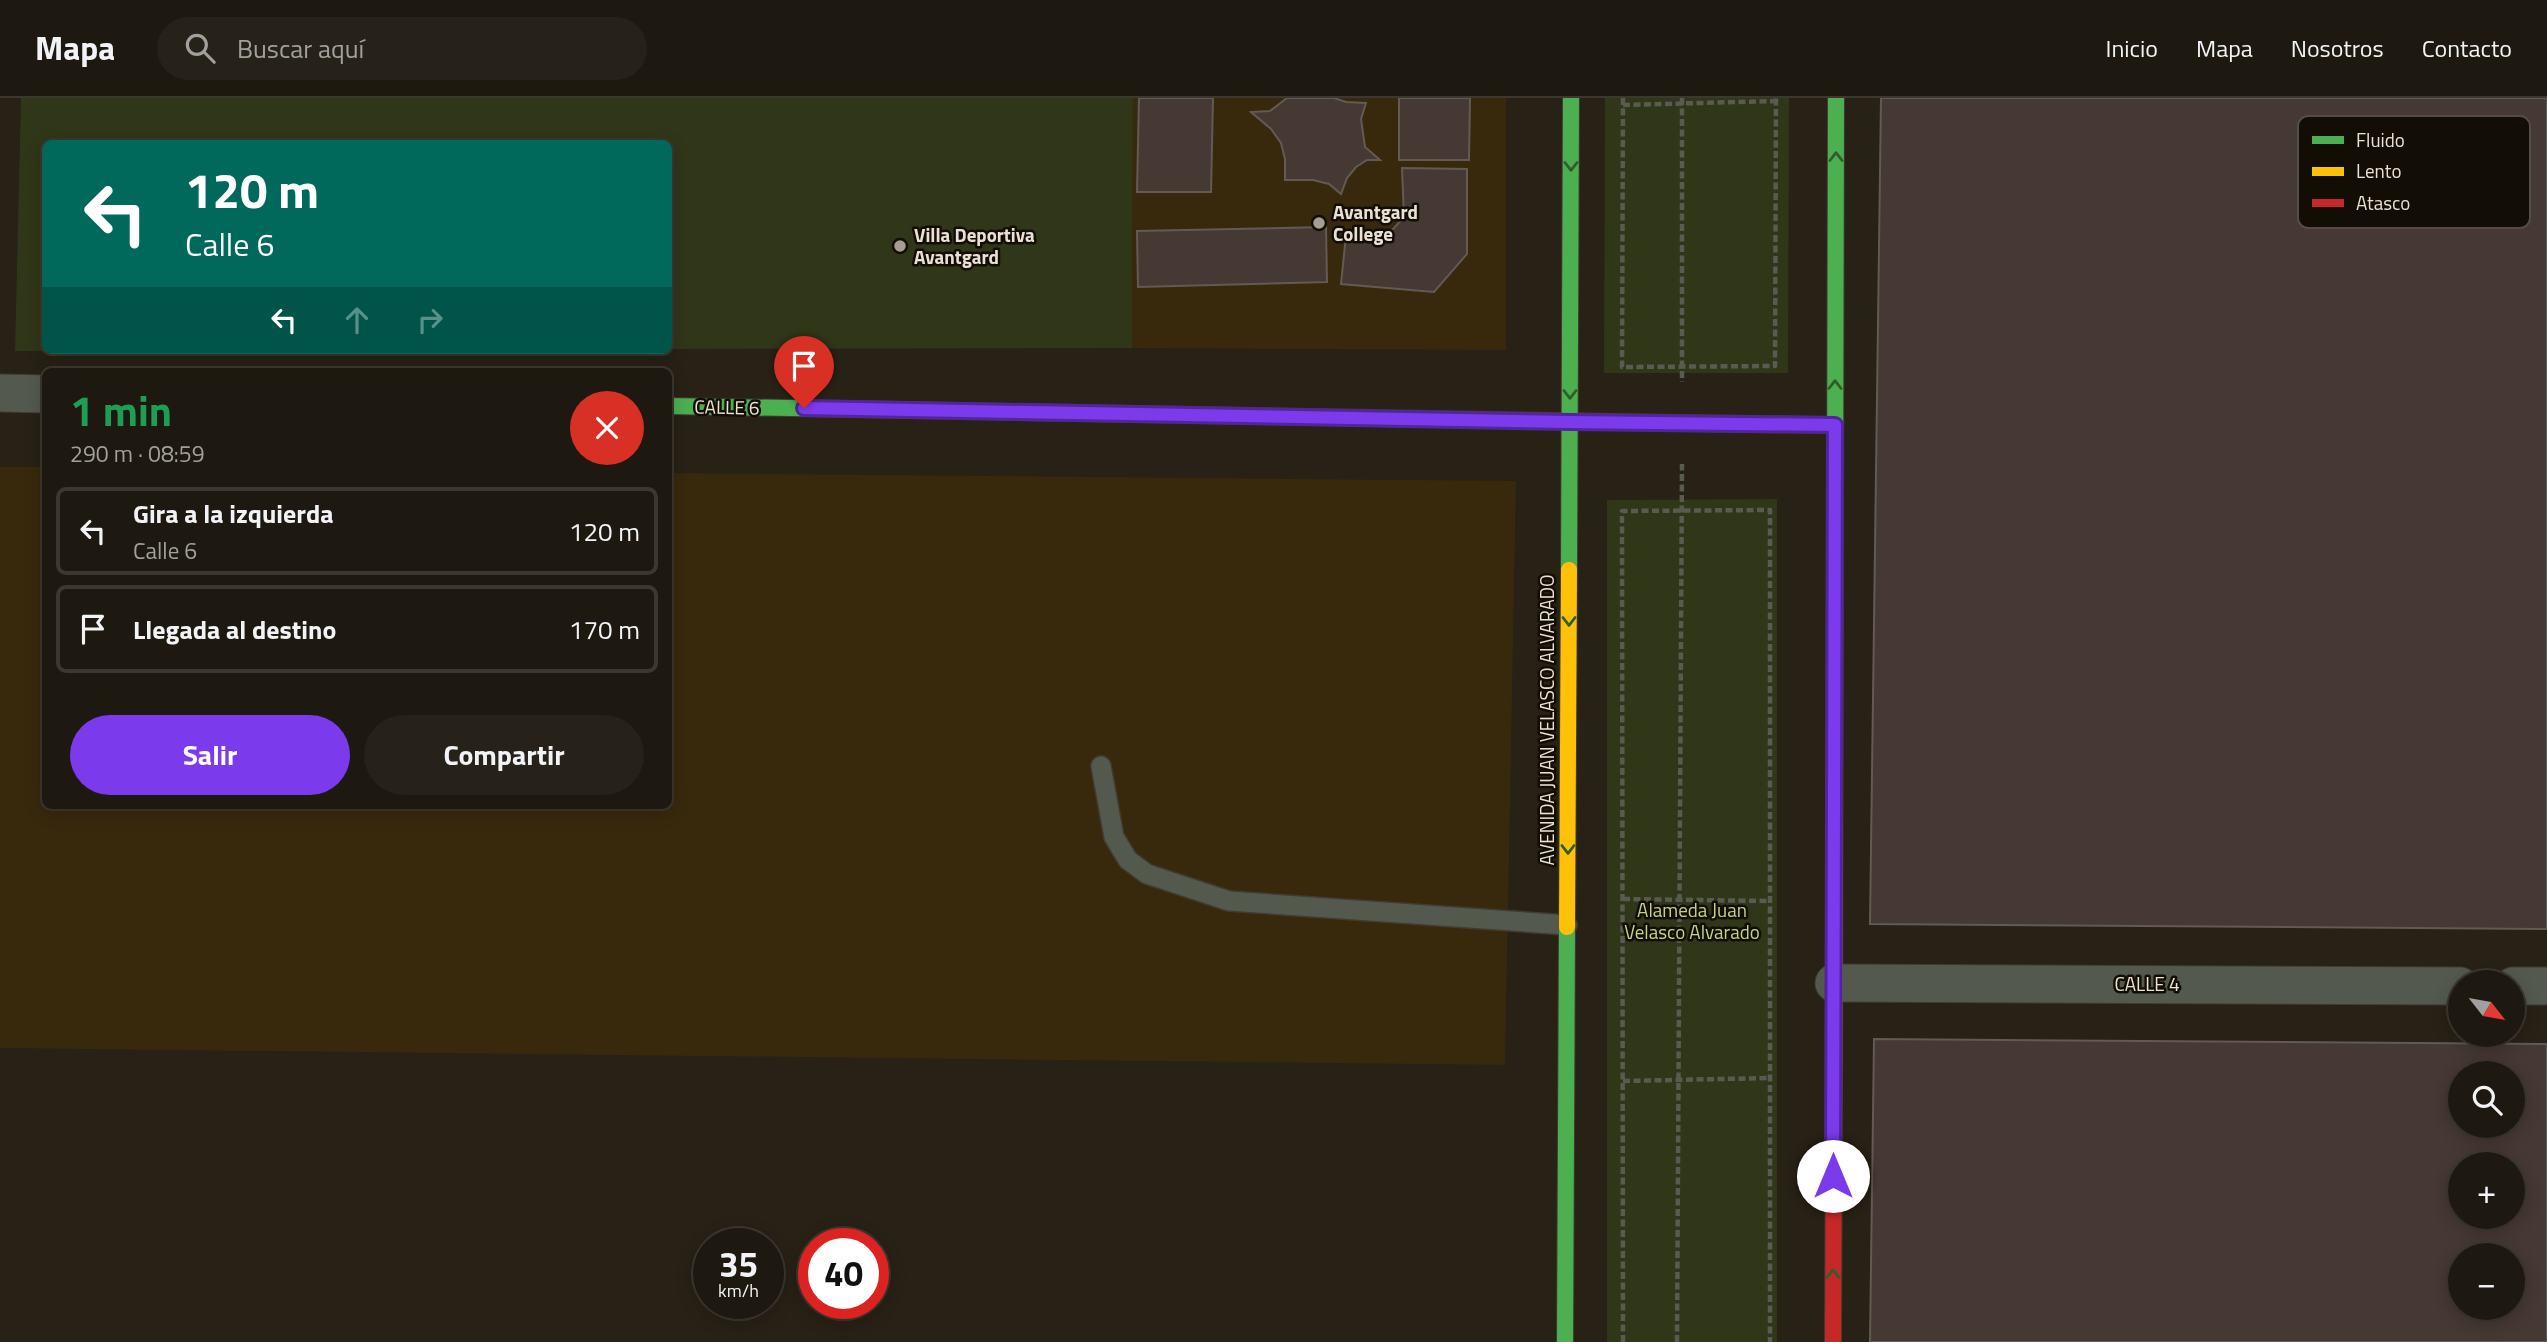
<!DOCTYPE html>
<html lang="es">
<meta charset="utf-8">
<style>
:root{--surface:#1e1910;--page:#262219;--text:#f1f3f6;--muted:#a1a09f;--line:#3c3830;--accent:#7c3aed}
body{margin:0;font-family:"Titillium Web",sans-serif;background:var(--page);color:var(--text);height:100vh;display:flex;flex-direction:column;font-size:26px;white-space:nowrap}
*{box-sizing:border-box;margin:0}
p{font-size:23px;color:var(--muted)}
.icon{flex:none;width:38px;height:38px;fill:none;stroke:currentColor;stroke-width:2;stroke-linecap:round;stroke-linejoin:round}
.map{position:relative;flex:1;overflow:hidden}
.side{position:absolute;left:42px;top:270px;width:630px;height:441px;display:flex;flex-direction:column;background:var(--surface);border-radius:10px;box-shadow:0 4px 18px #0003,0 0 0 2px var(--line)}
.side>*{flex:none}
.guide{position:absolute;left:42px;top:42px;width:630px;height:214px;border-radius:10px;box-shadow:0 4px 18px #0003,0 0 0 2px var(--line);background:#00695c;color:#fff;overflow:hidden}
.needle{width:46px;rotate:121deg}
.controls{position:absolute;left:2448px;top:872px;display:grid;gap:14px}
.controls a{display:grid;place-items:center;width:77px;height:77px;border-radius:50%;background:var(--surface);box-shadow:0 4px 18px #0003,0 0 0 2px var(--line);font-size:35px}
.speed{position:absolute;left:693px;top:1130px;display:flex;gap:14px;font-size:35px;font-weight:700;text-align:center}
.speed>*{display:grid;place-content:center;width:91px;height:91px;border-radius:50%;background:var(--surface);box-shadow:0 4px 18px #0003,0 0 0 2px var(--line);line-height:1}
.speed small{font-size:18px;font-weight:400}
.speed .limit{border:10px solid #d22;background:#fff;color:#111}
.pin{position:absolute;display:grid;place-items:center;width:60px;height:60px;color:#fff;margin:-72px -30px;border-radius:50% 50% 50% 0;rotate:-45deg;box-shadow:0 0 7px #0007}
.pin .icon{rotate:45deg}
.me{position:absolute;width:77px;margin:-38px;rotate:0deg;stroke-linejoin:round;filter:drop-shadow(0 0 5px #0008)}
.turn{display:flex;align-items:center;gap:24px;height:147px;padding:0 28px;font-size:32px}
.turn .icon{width:91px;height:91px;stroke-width:2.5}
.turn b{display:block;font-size:49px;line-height:60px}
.lanes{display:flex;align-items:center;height:66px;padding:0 28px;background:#0003;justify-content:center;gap:35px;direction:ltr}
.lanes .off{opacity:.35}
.round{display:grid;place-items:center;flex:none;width:74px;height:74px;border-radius:37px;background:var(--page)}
.headline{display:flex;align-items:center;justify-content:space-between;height:119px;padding:0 28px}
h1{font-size:42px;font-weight:700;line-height:52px;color:#1e9e55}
.cta{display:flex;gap:14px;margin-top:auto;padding:14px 28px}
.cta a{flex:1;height:80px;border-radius:42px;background:var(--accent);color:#fff;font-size:28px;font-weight:700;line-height:80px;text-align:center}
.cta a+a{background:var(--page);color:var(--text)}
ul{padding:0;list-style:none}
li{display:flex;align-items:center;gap:21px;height:88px;margin:0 14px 10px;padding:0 14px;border:4px solid var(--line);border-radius:10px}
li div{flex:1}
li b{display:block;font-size:26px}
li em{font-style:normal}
header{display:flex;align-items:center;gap:42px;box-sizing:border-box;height:98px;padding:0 35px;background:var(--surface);border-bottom:2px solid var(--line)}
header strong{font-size:33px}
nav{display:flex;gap:38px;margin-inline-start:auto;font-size:24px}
.search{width:490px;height:63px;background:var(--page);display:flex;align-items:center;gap:18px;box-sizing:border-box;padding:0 24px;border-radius:38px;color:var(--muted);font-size:26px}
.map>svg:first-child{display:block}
</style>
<header>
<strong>Mapa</strong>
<div class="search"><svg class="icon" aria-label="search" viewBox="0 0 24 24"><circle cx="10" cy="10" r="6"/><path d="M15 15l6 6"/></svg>Buscar aquí</div>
<nav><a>Inicio</a><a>Mapa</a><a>Nosotros</a><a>Contacto</a></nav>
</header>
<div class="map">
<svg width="2547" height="1244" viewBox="0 0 2547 1244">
<rect width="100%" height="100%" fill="#282115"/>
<!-- built -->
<g fill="#38290d">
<path d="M1133,0H1506V252L1132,250Z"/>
<path d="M0,369H45L46,707H668L669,375L1516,383L1505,967L0,950Z"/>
</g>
<!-- green -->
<g fill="#303618">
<path d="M21,0H1133L1132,250L669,251L668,46H46V252H458L15,253Z"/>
<path d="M1605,0H1789L1788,275H1604Z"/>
<path d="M1777,401V1244H1607V402Z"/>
</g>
<!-- building -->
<g fill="#463832" stroke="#635a54" stroke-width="2" fill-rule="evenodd">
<path d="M1139,0H1213L1211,94H1137Z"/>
<path d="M1287,0H1334L1346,4L1366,5L1361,21L1365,49L1380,62H1367L1356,69L1347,80L1341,96L1329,86L1313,82H1285V61L1281,45L1271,31L1251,14L1270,13Z"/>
<path d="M1399,0H1470L1469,62H1399Z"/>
<path d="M1881,0H2547V831L1870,826Z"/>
<path d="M1402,70L1467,71V156L1434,194L1341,186L1346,137L1386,139L1404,119Z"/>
<path d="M1326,129L1327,184L1138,189L1137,133Z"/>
<path d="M1874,941L2547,946V1244H1870ZM2460,975H2513V1027H2460ZM2460,1066H2513V1118H2460ZM2460,1157H2513V1209H2460Z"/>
</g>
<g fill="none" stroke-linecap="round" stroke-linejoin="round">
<!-- lane casing -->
<g stroke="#413b31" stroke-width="22">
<path id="lane" d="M1101,668L1114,739L1128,762L1147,776L1229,803L1567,827"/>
</g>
<!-- street casing -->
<g stroke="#413b31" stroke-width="39">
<g id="street">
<path d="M0,295L46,296"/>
<path d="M1834,885L2460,888"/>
<path d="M2513,888H2547"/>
</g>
</g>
<!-- fast casing -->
<g stroke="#413b31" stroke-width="18">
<g id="fast">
<path d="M668,308L1257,318"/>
<path d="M1678,325L1835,327"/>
<path d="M1835,409L1836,0"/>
<path d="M1569,472L1571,0"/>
<path d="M1565,1244L1567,829"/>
</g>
</g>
<!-- slow casing -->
<g stroke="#413b31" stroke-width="18">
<g id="slow">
<path d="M1567,829L1569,472"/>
<path d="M1834,1013L1835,409"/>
</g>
</g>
<!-- jam casing -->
<g stroke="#413b31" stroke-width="18">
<g id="jam">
<path d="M1257,318L1678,325"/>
<path d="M1833,1244L1834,1013"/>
</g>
</g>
<!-- path -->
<g stroke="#585b50" stroke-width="4.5" stroke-dasharray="7 3.5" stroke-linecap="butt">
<path d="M1623,0L1622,269L1775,268L1776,0"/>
<path d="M1682,0V284"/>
<path d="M1623,7L1776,3"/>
<path d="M1623,801L1769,803"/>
<path d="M1623,983L1769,980"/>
<path d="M1623,1244L1622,413L1770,412V1244"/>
<path d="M1677,1244L1682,366"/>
</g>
<!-- lane -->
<use href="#lane" stroke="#535a4d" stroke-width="19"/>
<!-- street -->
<use href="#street" stroke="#535a4d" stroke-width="37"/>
<!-- fast -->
<use href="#fast" stroke="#4caf50" stroke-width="16"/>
<!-- slow -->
<use href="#slow" stroke="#ffc107" stroke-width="16"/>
<!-- jam -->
<use href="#jam" stroke="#c62828" stroke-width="16"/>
</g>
<!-- one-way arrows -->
<defs><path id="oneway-chevron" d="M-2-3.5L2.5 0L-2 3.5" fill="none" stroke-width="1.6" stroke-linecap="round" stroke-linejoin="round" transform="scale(1.75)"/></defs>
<g stroke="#305e2a">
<use href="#oneway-chevron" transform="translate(1836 59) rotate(-90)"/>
<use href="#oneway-chevron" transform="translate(1571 68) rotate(90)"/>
<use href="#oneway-chevron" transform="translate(1835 287) rotate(-90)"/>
<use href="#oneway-chevron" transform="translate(1570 296) rotate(90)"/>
<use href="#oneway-chevron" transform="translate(1569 523) rotate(90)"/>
<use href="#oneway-chevron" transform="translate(1568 751) rotate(90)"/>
<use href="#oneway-chevron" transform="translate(1833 1176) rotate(-90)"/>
</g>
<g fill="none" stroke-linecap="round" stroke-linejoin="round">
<!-- route casing -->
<g stroke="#51269a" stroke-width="18">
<path id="route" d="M804,310L1570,324L1835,327L1833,1078"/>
</g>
<!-- route -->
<use href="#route" stroke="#7c3aed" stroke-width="12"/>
</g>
<!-- markers -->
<g fill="#a69e91" stroke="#130e05" stroke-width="2.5">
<circle cx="1319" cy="125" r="7"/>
<circle cx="900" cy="148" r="7"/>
</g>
<g text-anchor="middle" stroke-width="5" stroke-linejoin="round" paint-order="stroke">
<!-- poi labels -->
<g font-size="19" font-weight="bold" fill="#eae1d4" stroke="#130e05" text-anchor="start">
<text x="1333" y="121">Avantgard<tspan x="1333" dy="22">College</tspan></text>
<text x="914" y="144">Villa Deportiva<tspan x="914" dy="22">Avantgard</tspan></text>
</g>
<!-- street labels -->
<g font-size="19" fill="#eae1d4" stroke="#130e05">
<text transform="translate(727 309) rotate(1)" y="7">CALLE 6</text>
<text transform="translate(1547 622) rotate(-90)" y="7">AVENIDA JUAN VELASCO ALVARADO</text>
<text x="2147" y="893">CALLE 4</text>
</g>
<!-- park labels -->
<g font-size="19" fill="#c1d580" stroke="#130e05">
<text x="1692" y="819">Alameda Juan<tspan x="1692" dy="22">Velasco Alvarado</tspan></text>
</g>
</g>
<!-- legend -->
<rect x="2298" y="18" width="232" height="112" rx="10" fill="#130e05" stroke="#544d43" stroke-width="2"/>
<rect x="2312" y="38" width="32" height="8" fill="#4caf50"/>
<rect x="2312" y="69" width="32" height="9" fill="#ffc107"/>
<rect x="2312" y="101" width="32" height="8" fill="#c62828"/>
<g font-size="19" fill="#eae1d4">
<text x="2356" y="49">Fluido</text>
<text x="2356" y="80">Lento</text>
<text x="2356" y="112">Atasco</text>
</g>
</svg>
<div class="controls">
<a><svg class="needle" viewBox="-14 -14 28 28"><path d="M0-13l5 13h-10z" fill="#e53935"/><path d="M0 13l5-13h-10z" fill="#a1a09f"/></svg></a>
<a><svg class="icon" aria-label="search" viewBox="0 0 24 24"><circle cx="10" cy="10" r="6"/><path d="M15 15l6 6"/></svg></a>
<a>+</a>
<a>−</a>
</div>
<div class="speed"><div>35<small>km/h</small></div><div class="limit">40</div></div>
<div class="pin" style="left:804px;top:310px;background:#d93025"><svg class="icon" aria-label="arrive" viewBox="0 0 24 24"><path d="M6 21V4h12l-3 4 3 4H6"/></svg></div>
<svg class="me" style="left:1833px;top:1078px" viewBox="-20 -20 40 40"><circle r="19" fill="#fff"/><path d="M0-13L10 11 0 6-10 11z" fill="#7c3aed"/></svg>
<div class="guide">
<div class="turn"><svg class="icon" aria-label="left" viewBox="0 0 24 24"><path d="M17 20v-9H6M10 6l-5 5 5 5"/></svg><div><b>120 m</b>Calle 6</div></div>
<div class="lanes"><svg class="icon" aria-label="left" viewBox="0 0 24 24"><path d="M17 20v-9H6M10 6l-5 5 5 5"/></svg><svg class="icon off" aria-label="ahead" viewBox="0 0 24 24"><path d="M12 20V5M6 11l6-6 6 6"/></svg><svg class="icon off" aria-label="right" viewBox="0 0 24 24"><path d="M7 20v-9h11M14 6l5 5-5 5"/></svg></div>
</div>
<section class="side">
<div class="headline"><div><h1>1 min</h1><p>290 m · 08:59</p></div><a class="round" style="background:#d93025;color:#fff"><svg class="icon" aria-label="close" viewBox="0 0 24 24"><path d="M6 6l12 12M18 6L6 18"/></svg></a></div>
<ul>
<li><svg class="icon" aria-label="left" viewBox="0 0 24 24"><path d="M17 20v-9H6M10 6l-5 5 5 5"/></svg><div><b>Gira a la izquierda</b><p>Calle 6</p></div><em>120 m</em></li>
<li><svg class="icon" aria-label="arrive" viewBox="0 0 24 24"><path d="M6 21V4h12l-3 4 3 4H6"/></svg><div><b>Llegada al destino</b></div><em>170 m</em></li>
</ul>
<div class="cta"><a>Salir</a><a>Compartir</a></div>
</section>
</div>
